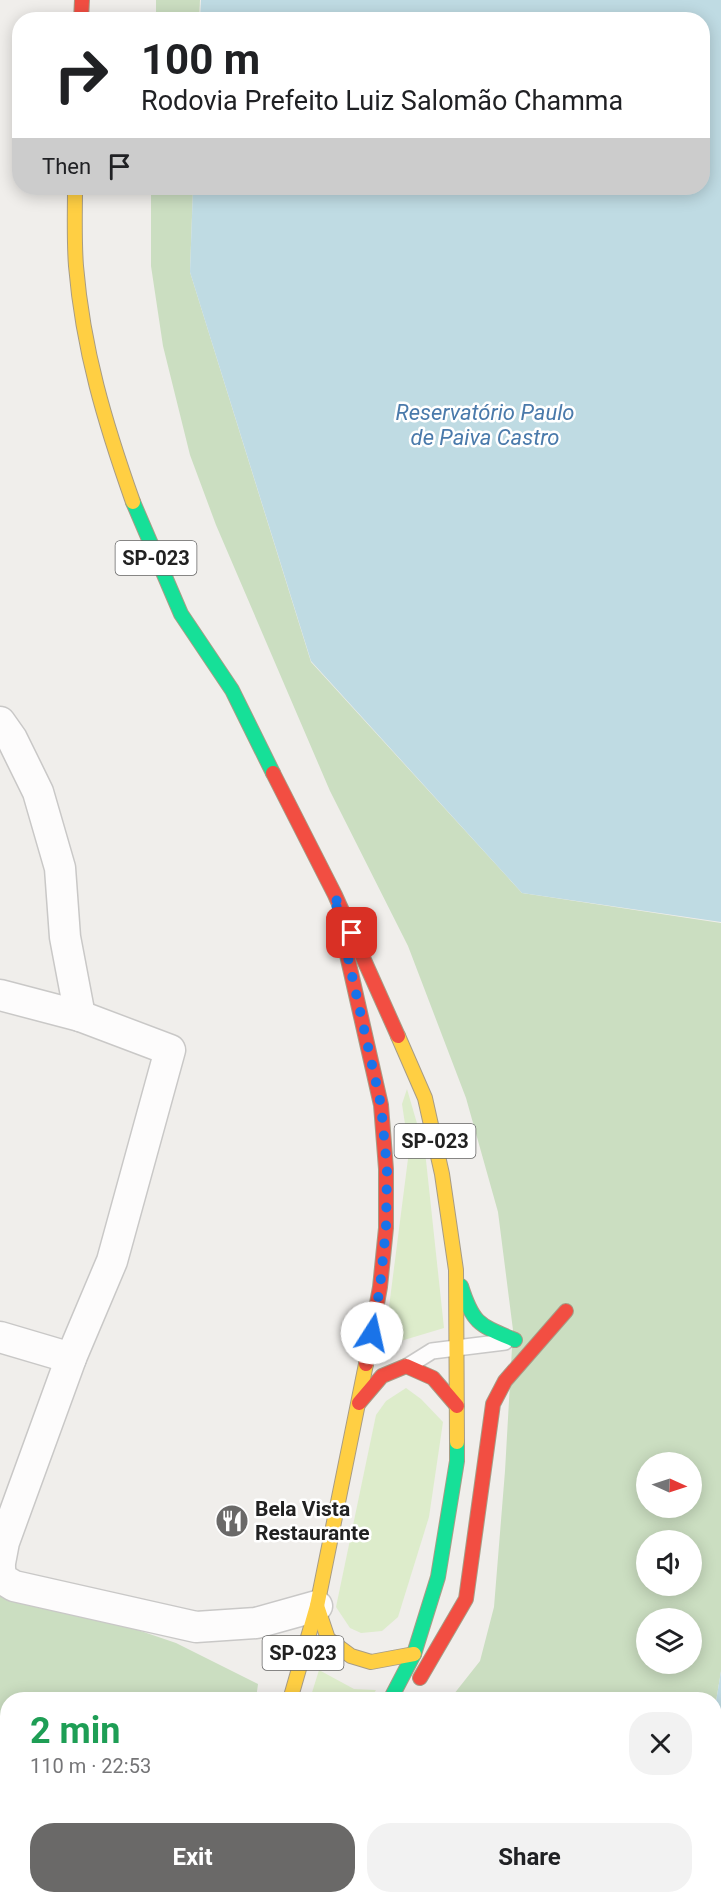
<!DOCTYPE html>
<meta charset="utf-8">
<style>
:root{--surface:#fff;--page:#f2f2f2;--text:#202124;--muted:#757577;--accent:#6a6968}
body{margin:0;font-family:Roboto,sans-serif;background:var(--page);color:var(--text);height:100vh;display:flex;flex-direction:column;font-size:22px;white-space:nowrap}
*{box-sizing:border-box;margin:0}
p{font-size:20px;color:var(--muted)}
.icon{flex:none;width:33px;height:33px;fill:none;stroke:currentColor;stroke-width:2;stroke-linecap:round;stroke-linejoin:round}
.map{position:relative;flex:1;overflow:hidden}
.details{position:absolute;left:0px;top:1692px;width:722px;height:212px;display:flex;flex-direction:column;background:var(--surface);border-radius:24px 24px 0 0;box-shadow:0 3px 15px #0003}
.details>*{flex:none}
.top-card{position:absolute;left:12px;top:12px;width:698px;height:183px;border-radius:24px;box-shadow:0 3px 15px #0003;background:#fff;color:var(--text);overflow:hidden}
.needle{width:39px;rotate:93deg}
.fabs{position:absolute;left:636px;top:1452px;display:grid;gap:12px}
.fabs a{display:grid;place-items:center;width:66px;height:66px;border-radius:50%;background:var(--surface);box-shadow:0 3px 15px #0003;font-size:30px}
.pin{position:absolute;display:grid;place-items:center;width:51px;height:51px;color:#fff;margin:-26px;border-radius:12px;box-shadow:0 3px 9px #0006}
.me{position:absolute;width:66px;margin:-33px;rotate:10deg;stroke-linejoin:round;filter:drop-shadow(0 0 4px #0008)}
.turn{display:flex;align-items:center;gap:21px;height:126px;padding:0 30px;font-size:27px}
.turn .icon{width:78px;height:78px;stroke-width:2.5}
.turn b{display:block;font-size:42px;line-height:51px}
.then{display:flex;align-items:center;height:57px;padding:0 30px;background:#0003;gap:12px;font-size:22px}
.round{display:grid;place-items:center;flex:none;width:63px;height:63px;border-radius:24px;background:var(--page)}
.head{display:flex;align-items:center;justify-content:space-between;height:102px;padding:0 30px}
h1{font-size:36px;font-weight:700;line-height:45px;color:#1e9e55}
.action{display:flex;gap:12px;margin-top:auto;padding:12px 30px}
.action a{flex:1;height:69px;border-radius:24px;background:var(--accent);color:#fff;font-size:24px;font-weight:700;line-height:69px;text-align:center}
.action a+a{background:var(--page);color:var(--text)}
.map>svg:first-child{display:block}
</style>
<div class="map">
<svg width="721" height="1903" viewBox="0 0 721 1903">
<rect width="100%" height="100%" fill="#f0eeeb"/>
<!-- grass -->
<g fill="#ddeccb">
<path d="M407,1089L425,1151L444,1328L384,1346L409,1151L402,1104Z"/>
<path d="M406,1388L421,1399L443,1422L429,1517L398,1617L382,1631L361,1633L350,1628L336,1607L376,1415L386,1401Z"/>
<path d="M319,1670L354,1689L376,1690L370,1699H310Z"/>
</g>
<!-- forest -->
<g fill="#cbdec1" fill-rule="evenodd">
<path d="M156,0H200L199,19H156Z"/>
<path d="M151,188H193L190,272L311,662L522,893L721,923V1671L714,1714V1700L450,1699L480,1661L494,1607L505,1471L513,1330L498,1212L466,1098L408,946L330,791L216,525L190,455L163,346L151,266ZM646,1462H692V1508H646ZM646,1540H692V1586H646ZM646,1618H692V1664H646Z"/>
<path d="M0,1583L176,1643L258,1684L256,1699L8,1700V1896H200L196,1903H0Z"/>
<path d="M318,1896H453L448,1903H313Z"/>
</g>
<!-- water -->
<g fill="#bfdbe3">
<path d="M201,0H721V922L522,893L311,661L190,272L193,188H702V20H200Z"/>
<path d="M721,1671V1903H448L453,1896H714V1714Z"/>
<path d="M1,1728H8V1896H162L159,1903H0Z"/>
</g>
<g fill="none" stroke-linecap="round" stroke-linejoin="round">
<!-- lane casing -->
<g stroke="#c9c8c7" stroke-width="18">
<path id="lane" d="M408,1366L432,1351L505,1342"/>
</g>
<!-- street casing -->
<g stroke="#c9c8c7" stroke-width="33">
<g id="street">
<path d="M0,722L12,739L38,792L60,868L65,937L80,1016"/>
<path d="M0,995L80,1016L170,1050L112,1261L71,1358L4,1542L0,1563"/>
<path d="M0,1337L71,1358"/>
<path d="M0,1568L1,1578L14,1586L196,1627L256,1623L317,1606"/>
</g>
</g>
<!-- fast casing -->
<g stroke="#a79c86" stroke-width="16">
<g id="fast">
<path d="M133,502L181,614L232,690L273,773"/>
<path d="M461,1286C473,1324 479,1325 515,1340"/>
<path d="M390,1700L414,1654L438,1577L457,1461V1442"/>
</g>
</g>
<!-- slow casing -->
<g stroke="#a79c86" stroke-width="16">
<g id="slow">
<path d="M75,188C75,214 74,240 76,266C83,350 105,423 133,502"/>
<path d="M398,1036L425,1098L442,1174L456,1270L457,1442"/>
<path d="M317,1606L328,1639L351,1656L371,1662L414,1654"/>
<path d="M290,1700L317,1606L366,1364"/>
<path d="M219,1903L223,1896"/>
</g>
</g>
<!-- jam casing -->
<g stroke="#a79c86" stroke-width="16">
<g id="jam">
<path d="M81,20L82,0"/>
<path d="M273,773L335,895L398,1036"/>
<path d="M347,955L381,1105L386,1169V1228L380,1287L366,1364"/>
<path d="M359,1403L382,1376L406,1366L433,1378L457,1406"/>
<path d="M420,1678L466,1599L493,1404L505,1381L566,1311"/>
<path d="M268,1903L273,1896"/>
</g>
</g>
<!-- lane -->
<use href="#lane" stroke="#fdfcfc" stroke-width="15"/>
<!-- street -->
<use href="#street" stroke="#fdfcfc" stroke-width="30"/>
<!-- fast -->
<use href="#fast" stroke="#16e098" stroke-width="14"/>
<!-- slow -->
<use href="#slow" stroke="#ffcf43" stroke-width="14"/>
<!-- jam -->
<use href="#jam" stroke="#f24e42" stroke-width="14"/>
</g>
<g fill="none" stroke-linecap="round" stroke-linejoin="round">
<!-- route -->
<path stroke="#1a73e8" stroke-width="10" stroke-dasharray="0 18" d="M352,933L334,895L381,1105L387,1169L386,1228L380,1287L372,1333"/>
</g>
<!-- icons -->
<defs>
<g id="restaurant-disc" transform="scale(1.725)"><circle r="9.5" fill="#6a6968" stroke="#fff"/><path d="M-5-6h1v4h1v-4h1v4h1v-4h1v5L-1.5 .5V6h-2V.5L-5-1ZM5-6V6H3V1.5H1.5Q1.5-4 5-6Z" fill="#fff"/></g>
</defs>
<g fill-rule="evenodd">
<use href="#restaurant-disc" x="232" y="1521"/>
</g>
<g text-anchor="middle" stroke-width="5" stroke-linejoin="round" paint-order="stroke">
<!-- shield labels -->
<g fill="#fff" stroke="#646464" stroke-width="1.5">
<rect x="115.5" y="541" width="81" height="34" rx="4.5"/>
<rect x="394.5" y="1124" width="81" height="34" rx="4.5"/>
<rect x="262.5" y="1636" width="81" height="34" rx="4.5"/>
</g>
<g font-size="20" font-weight="bold" fill="#222">
<text x="156" y="565">SP-023</text>
<text x="435" y="1148">SP-023</text>
<text x="303" y="1660">SP-023</text>
</g>
<!-- poi labels -->
<g font-size="21" font-weight="bold" fill="#222" stroke="#fff" text-anchor="start">
<text x="255" y="1516">Bela Vista<tspan x="255" dy="24">Restaurante</tspan></text>
</g>
<!-- water labels -->
<g font-size="22" font-style="italic" fill="#4a7aab" stroke="#fff">
<text x="485" y="420">Reservatório Paulo<tspan x="485" dy="25">de Paiva Castro</tspan></text>
</g>
</g>
</svg>
<div class="fabs">
<a><svg class="needle" viewBox="-14 -14 28 28"><path d="M0-13l5 13h-10z" fill="#e53935"/><path d="M0 13l5-13h-10z" fill="#757577"/></svg></a>
<a><svg class="icon" aria-label="sound" viewBox="0 0 24 24"><path d="M4 9h4l5-4v14l-5-4H4zM17 9q2 3 0 6"/></svg></a>
<a><svg class="icon" aria-label="layers" viewBox="0 0 24 24"><path d="M12 4l9 5-9 5-9-5zM3 14l9 5 9-5"/></svg></a>
</div>
<div class="pin" style="left:352px;top:933px;background:#d93025"><svg class="icon" aria-label="arrive" viewBox="0 0 24 24"><path d="M6 21V4h12l-3 4 3 4H6"/></svg></div>
<svg class="me" style="left:372px;top:1333px" viewBox="-20 -20 40 40"><circle r="19" fill="#fff"/><path d="M0-13L10 11 0 6-10 11z" fill="#1a73e8"/></svg>
<div class="top-card">
<div class="turn"><svg class="icon" aria-label="right" viewBox="0 0 24 24"><path d="M7 20v-9h11M14 6l5 5-5 5"/></svg><div><b>100 m</b>Rodovia Prefeito Luiz Salomão Chamma</div></div>
<div class="then">Then<svg class="icon" aria-label="arrive" viewBox="0 0 24 24"><path d="M6 21V4h12l-3 4 3 4H6"/></svg></div>
</div>
<section class="details">
<div class="head"><div><h1>2 min</h1><p>110 m · 22:53</p></div><a class="round"><svg class="icon" aria-label="close" viewBox="0 0 24 24"><path d="M6 6l12 12M18 6L6 18"/></svg></a></div>
<div class="action"><a>Exit</a><a>Share</a></div>
</section>
</div>
